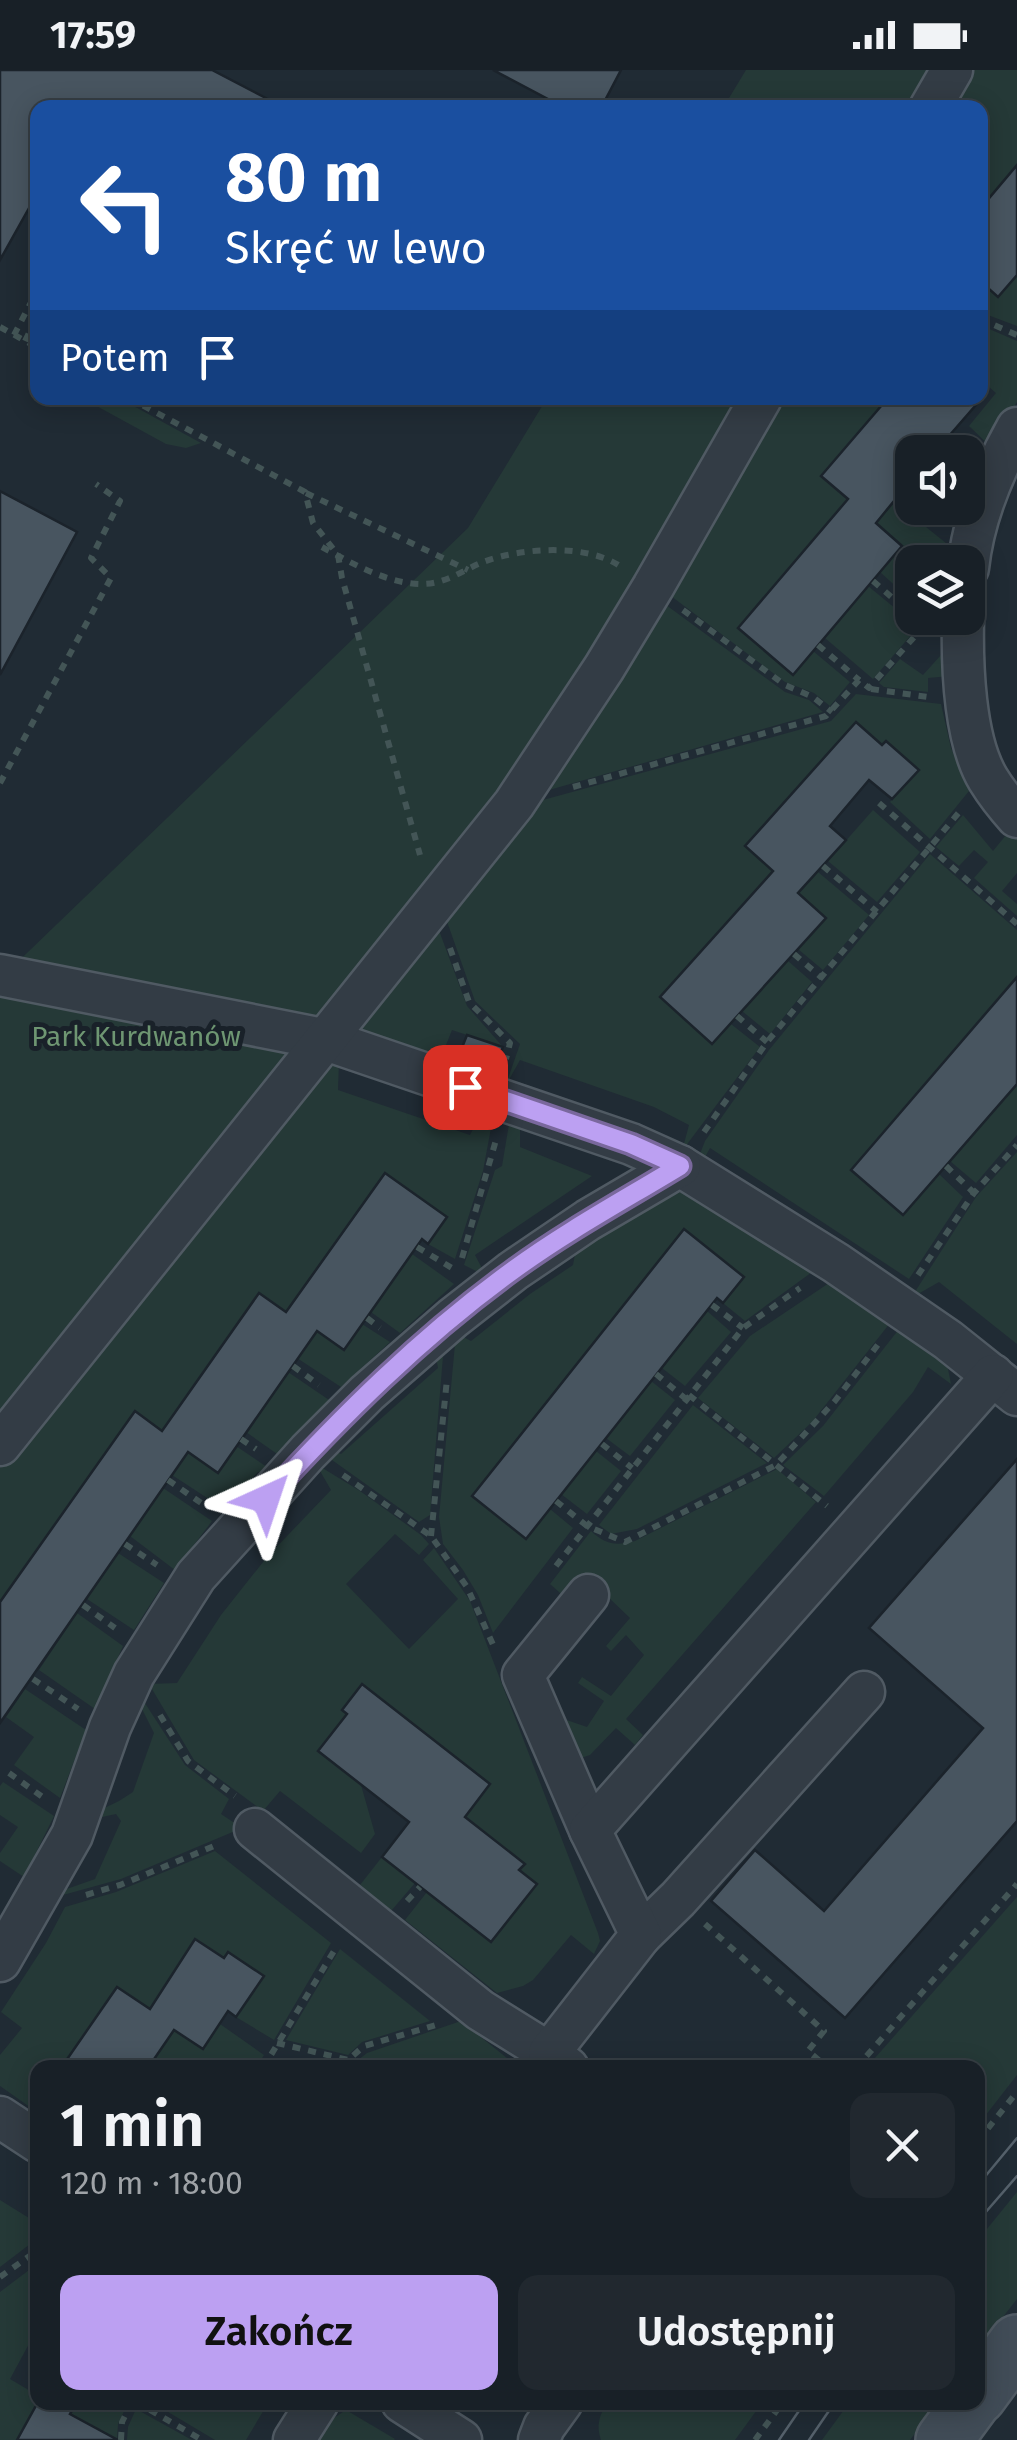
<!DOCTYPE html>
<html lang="pl">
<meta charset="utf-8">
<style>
:root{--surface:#182027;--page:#21282f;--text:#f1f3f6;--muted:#9fa3a7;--line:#363e44;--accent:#bca0f2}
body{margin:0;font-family:"Fira Sans",sans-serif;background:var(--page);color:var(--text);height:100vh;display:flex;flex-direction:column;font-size:38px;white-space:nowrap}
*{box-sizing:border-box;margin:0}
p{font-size:32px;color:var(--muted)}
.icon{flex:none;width:55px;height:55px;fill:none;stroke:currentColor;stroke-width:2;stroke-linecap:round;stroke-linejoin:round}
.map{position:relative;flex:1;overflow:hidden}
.sheet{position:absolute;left:30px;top:1990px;width:955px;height:350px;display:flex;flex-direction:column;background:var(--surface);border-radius:20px;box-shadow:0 5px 25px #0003,0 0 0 2px var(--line)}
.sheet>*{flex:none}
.hud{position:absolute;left:30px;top:30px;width:958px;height:305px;border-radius:20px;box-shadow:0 5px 25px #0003,0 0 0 2px var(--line);background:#1a4fa0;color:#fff;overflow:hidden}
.fabs{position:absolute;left:895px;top:365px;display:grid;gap:20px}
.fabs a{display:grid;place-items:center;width:90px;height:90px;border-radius:20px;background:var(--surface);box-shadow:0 5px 25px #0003,0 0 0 2px var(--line);font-size:50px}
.pin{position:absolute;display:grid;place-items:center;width:85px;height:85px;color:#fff;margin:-42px;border-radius:20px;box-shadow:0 5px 15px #0006}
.me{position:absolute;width:110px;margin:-55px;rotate:42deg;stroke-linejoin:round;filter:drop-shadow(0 0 8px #0008)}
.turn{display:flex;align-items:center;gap:35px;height:210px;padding:0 30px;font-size:45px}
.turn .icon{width:130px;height:130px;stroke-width:2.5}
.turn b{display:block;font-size:70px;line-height:85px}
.then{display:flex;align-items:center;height:95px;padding:0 30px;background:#0003;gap:20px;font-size:38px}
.round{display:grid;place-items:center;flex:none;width:105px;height:105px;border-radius:20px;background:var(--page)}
.headline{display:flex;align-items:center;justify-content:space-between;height:170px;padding:0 30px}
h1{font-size:60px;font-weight:600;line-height:75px}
.action{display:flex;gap:20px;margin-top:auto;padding:20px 30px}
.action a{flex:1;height:115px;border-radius:20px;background:var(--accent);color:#111;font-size:40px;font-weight:600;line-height:115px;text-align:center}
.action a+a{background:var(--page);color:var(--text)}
.status{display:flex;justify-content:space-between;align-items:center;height:70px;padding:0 50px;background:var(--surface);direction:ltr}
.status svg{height:28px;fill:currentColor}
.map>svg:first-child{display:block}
</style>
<div class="status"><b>17:59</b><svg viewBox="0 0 49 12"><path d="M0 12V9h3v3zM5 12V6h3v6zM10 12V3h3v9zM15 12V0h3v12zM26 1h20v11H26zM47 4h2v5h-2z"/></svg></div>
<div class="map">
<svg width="1017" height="2370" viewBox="0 0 1017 2370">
<rect width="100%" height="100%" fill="#202b34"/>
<!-- green -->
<g fill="#253937">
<path d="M746,0H934L913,37L723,38Z"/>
<path d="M967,0H1017V95L980,139V38H946Z"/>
<path d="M1017,205V256L980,242V211L998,227Z"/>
<path d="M980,255L1017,271V332L991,377L969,356L996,323L980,309Z"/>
<path d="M82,328H119L201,373L186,378L166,374Z"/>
<path d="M547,328H745L619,548L471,765L0,1350V909L468,458Z"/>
<path d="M777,328H888L821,406L848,429L738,558L813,581L850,612L830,636L814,623L785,612L667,523Z"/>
<path d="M895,432L957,482L956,492H912V531L880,502L902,476L876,453Z"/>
<path d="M868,516L918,557L873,609L825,568Z"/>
<path d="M662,532L785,622L809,630L823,642L535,724Z"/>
<path d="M941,585L950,587V606L928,608V622L884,617L879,613L900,589L923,605Z"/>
<path d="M856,624L941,634L951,678L969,721L930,769L890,732L919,700L886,671L745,776L773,801L661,927L712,973L731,954L760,977L682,1081L689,1055L654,1037L520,990L505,1017L520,974L475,931L444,843L532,733L831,651Z"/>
<path d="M873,740L920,782L877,832L828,791Z"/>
<path d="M963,745L993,781L1011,759L1017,765V803L1002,821L1017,834V846L974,808L988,792L974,780L959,796L936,777Z"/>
<path d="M930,784L1017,860V918L1011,914L851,1099L903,1145L939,1104L963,1127L909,1209L710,1078L703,1091L698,1089L705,1071L769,980Z"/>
<path d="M818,802L869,845L823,900L798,879V824Z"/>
<path d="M437,855L467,936L503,977L452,960L438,995L360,969L355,956Z"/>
<path d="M787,890L812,912L770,964L742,941Z"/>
<path d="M332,987L339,991L338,1020L470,1065L484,1038L494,1042L483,1101L455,1189L428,1174L447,1147L384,1103L286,1242L260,1224L162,1361L134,1342L0,1532V1398Z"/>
<path d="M1017,1014V1065L976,1113L950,1091Z"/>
<path d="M510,1048L520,1053V1077L592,1106L475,1185L486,1206L464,1195L495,1100L502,1096Z"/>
<path d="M1017,1082V1274L939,1212L911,1228L976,1127Z"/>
<path d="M682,1122L698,1124L819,1197L745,1251L723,1233L744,1207L683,1160L472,1425L550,1439L573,1458L493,1563L478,1525L463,1500L443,1474L439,1447L456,1263L471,1271L530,1224L573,1195L577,1174L660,1129Z"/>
<path d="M412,1184L454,1214L400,1263L371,1242Z"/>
<path d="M835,1209L894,1248L812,1352L774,1388L698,1328L750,1266Z"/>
<path d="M707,1241L731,1262L685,1316L662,1298Z"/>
<path d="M362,1254L390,1272L341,1317L297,1288L317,1261L344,1280Z"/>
<path d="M903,1254L947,1294L951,1314L928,1297L913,1322L824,1426L783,1395L823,1356Z"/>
<path d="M444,1274L430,1445L419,1452L325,1385L330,1379L341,1384L438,1298L435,1282Z"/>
<path d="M288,1302L332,1332L280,1386L246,1362Z"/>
<path d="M651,1311L675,1330L630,1386L606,1368Z"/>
<path d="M693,1335L767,1393L637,1459L611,1464L599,1455Z"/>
<path d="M236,1376L270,1399L268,1402H258L224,1439L172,1405L188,1382Z"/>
<path d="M596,1381L621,1401L587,1444L561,1424Z"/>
<path d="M316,1394L360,1421L421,1465L429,1474L419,1485L395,1464L346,1514L409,1579L458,1529L423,1490L434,1478L470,1531L598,1863L600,1871L594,1884L571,1865L533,1910L523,1916L497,1923L405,1850L427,1822L491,1872L536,1814L465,1747L490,1713L362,1614L342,1640L353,1650L341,1651L318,1681L361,1715L375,1764L361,1783L280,1721L263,1741L194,1690L149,1614L177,1613L221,1545L267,1487L331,1420Z"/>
<path d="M777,1399L816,1432L626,1649L643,1665L635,1675L616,1658L590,1685L581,1688L586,1710L555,1646L587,1657L604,1631L578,1613L582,1607L611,1626L644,1585L626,1565L611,1581L606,1576L630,1548L608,1527L586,1546L550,1514L591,1461C606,1475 616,1476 635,1471Z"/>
<path d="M163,1418L212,1451L175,1500L130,1466Z"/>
<path d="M118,1483L164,1513L134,1560L87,1529Z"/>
<path d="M77,1543L123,1576L95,1639L39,1600Z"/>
<path d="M25,1619L86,1660L60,1728L14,1695L34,1667L6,1647Z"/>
<path d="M141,1627L185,1695L229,1729L221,1744L239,1756L235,1761L121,1809L63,1825L61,1821L95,1809L121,1751L116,1744L93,1749L94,1743L119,1731L133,1722L154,1663L138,1631Z"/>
<path d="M3,1712L54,1746L24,1807L0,1791V1783L18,1757L0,1745V1716Z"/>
<path d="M215,1781L331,1873L274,1970L236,1947L263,1905L229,1882L224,1888L195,1869L150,1939L116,1917L67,1989L79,1997L38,1998L37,2042L0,2016V1985L22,1958L1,1942L46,1873L65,1837L116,1822Z"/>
<path d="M382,1787L415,1813L391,1841L360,1815Z"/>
<path d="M1017,1827V2005L978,2055V1998L867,1997Z"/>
<path d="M340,1879L430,1951L362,1972L348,1985L286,1970Z"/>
<path d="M461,1951L518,1997H349L367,1983Z"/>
<path d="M220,1954L264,1985L256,1998L163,1997L153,1991L174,1960L203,1979Z"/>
<path d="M1017,2122V2229L978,2279V2170Z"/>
<path d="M0,2130L37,2153L38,2168L0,2197Z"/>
<path d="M37,2194V2259L10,2309L37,2325L38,2332L17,2370H0V2222Z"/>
<path d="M77,2333H118L126,2337L118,2354L117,2370H97L102,2361L70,2344Z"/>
<path d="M153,2333H268L246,2370H215Z"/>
<path d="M608,2333V2332L762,2333L735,2370H601C596,2356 599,2344 608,2333Z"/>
<path d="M849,2333H938L910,2370H822Z"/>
<path d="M136,2339L192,2370H127L128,2357Z"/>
<path d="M346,2340L395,2369L394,2370H318L328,2352Z"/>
</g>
<!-- building -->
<g fill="#485560" stroke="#1b232b" stroke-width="2.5">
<path d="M0,0H212L285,38H38V122L0,190Z"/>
<path d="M493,0H621L601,38H565Z"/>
<path d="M1017,95V205L998,227L980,211V139Z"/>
<path d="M888,328H982L935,382H912V409L876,453L902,476L793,605L738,558L848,429L821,406Z"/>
<path d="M0,421L77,462L0,605Z"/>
<path d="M856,652L882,675L886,671L919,700L892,729L869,710L830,756L846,770L798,823L826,848L712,974L660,927L773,801L745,776Z"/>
<path d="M1017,907V1014L903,1145L851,1100Z"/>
<path d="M467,965L503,977L493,1002L457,990Z"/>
<path d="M385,1103L447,1147L428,1174L422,1169L344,1280L317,1261L218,1403L188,1382L0,1653V1532L135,1341L162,1361L259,1223L286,1242Z"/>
<path d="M684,1159L744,1207L723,1233L717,1228L526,1469L472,1426Z"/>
<path d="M1017,1389V1751L845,1948L711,1831L755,1780L824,1841L983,1658L869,1558Z"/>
<path d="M362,1614L490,1714L465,1747L525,1794L519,1800L537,1814L491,1872L382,1787L409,1752L318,1681L347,1644L342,1640Z"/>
<path d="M195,1869L224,1888L228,1882L264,1906L236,1947L228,1941L203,1979L174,1960L148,1998H61L117,1917L150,1939Z"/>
<path d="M38,2332H77L70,2344L118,2370H17Z"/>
</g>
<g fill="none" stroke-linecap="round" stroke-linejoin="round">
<!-- street casing -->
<g stroke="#505a63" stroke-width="45">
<g id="street">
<path d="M930,38L952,0"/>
<path d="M968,498C973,450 993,401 1017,358"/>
<path d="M963,548C962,593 964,669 988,709C996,722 1007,736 1017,747"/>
<path d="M0,905L323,969L631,1074L680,1096L836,1193L948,1270L1017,1325"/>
<path d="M0,1375L514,734L604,598L653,517L761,328"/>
<path d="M588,1525L523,1605L590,1760"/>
<path d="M255,1759L480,1940L549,1983"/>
<path d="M641,1865L678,1829L864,1622"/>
<path d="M0,1891L72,1765L110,1657L134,1604L196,1506L308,1382L367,1323L453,1248L513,1201L588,1150L680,1096"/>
<path d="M568,1998L549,1983L641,1865L590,1760L993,1305"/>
<path d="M0,2047L38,2072"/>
<path d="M402,2332L461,2370"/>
<path d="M294,2370L318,2332"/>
<path d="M539,2370L544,2357L562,2332"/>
</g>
</g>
<!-- secondary casing -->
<g stroke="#505a63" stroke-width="60">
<g id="secondary">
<path d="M978,2326L1017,2273"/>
<path d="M944,2370L972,2332"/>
</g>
</g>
<!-- path -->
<g stroke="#435556" stroke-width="6" stroke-dasharray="8 8" stroke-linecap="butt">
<path d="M980,249L1017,265"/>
<path d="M0,257L38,278"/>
<path d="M14,265L38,219"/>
<path d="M25,271L38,245"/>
<path d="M129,328L305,422L313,453L338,485L342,508L420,785"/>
<path d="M306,423L468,500"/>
<path d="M900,424L912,434"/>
<path d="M916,438L935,452"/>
<path d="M322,477C351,493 390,515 424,514C447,513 463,500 483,492C520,478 585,473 620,496"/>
<path d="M873,511L912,545"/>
<path d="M683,540L785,615L813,627L832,642"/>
<path d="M818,575L859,610"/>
<path d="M871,619L928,627"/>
<path d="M0,713L111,508L91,488L120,431L96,414"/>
<path d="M573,717L826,646L859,610L869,618L923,557"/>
<path d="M879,733L1017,854"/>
<path d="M823,796L877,842"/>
<path d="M450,878L469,932L510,973L506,989"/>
<path d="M794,884L822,908"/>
<path d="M737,946L767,972"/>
<path d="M704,1062L767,972L961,740"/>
<path d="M946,1096L974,1123"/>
<path d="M417,1177L452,1198"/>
<path d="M462,1188L496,1070"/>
<path d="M918,1205L974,1123L1017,1075"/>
<path d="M712,1235L743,1258"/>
<path d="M367,1248L380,1258"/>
<path d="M293,1296L319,1315"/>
<path d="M656,1304L686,1329"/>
<path d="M689,1325L827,1436"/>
<path d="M241,1369L256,1379"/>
<path d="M602,1374L632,1398"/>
<path d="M343,1405L431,1466L467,1517L495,1579"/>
<path d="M168,1410L207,1437"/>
<path d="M556,1431L587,1456L625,1472L776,1395L835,1331L880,1272"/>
<path d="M431,1466L447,1309"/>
<path d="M125,1474L157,1495"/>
<path d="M556,1496L743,1258L800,1218"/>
<path d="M83,1535L115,1558"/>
<path d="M33,1609L78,1639"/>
<path d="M160,1645L188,1691L235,1726"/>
<path d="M9,1703L44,1728"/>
<path d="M86,1825L120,1815L219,1774"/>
<path d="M407,1831L420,1817"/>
<path d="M705,1854L824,1961L808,1981L828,1998"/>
<path d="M277,1973L348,1990L364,1976L436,1955"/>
<path d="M149,1997V1998"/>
<path d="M263,1998L337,1876"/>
<path d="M856,1998L1017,1814"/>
<path d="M978,2071L1017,2022"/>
<path d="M0,2207L38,2180"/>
<path d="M136,2332L202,2370"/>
<path d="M121,2370L122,2352L132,2332"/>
<path d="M755,2370L783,2332"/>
</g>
<!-- street -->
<use href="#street" stroke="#333c45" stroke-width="40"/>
<!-- secondary -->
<use href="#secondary" stroke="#414c57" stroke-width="55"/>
<!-- tram -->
<g stroke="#55616b" stroke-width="2.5">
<path d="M978,2115L1017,2068"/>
<path d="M978,2151L1017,2106"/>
<path d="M779,2370L805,2332"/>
<path d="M809,2370L835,2332"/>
</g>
</g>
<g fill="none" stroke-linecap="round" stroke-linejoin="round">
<!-- route casing -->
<g stroke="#7a689d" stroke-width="25">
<path id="route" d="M266,1429C341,1347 421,1267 512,1201C565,1162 624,1130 680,1096L631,1074L465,1017"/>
</g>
<!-- route -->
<use href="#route" stroke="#bca0f2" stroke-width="18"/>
</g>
<g text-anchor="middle" stroke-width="10" stroke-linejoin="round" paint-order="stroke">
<!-- park labels -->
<g font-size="28" fill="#6e9672" stroke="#192129">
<text x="136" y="976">Park Kurdwanów</text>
</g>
</g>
</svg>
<div class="fabs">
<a><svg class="icon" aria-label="sound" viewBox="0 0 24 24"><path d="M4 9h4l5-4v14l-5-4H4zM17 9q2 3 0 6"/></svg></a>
<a><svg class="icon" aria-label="layers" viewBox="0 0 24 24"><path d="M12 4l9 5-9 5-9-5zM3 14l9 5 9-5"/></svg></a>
</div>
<div class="pin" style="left:465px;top:1017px;background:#d93025"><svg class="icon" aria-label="arrive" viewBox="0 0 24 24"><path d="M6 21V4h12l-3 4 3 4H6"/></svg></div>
<svg class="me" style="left:266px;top:1429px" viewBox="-20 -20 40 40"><path d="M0-17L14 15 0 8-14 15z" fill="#bca0f2" stroke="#fff" stroke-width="4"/></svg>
<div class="hud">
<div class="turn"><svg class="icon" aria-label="left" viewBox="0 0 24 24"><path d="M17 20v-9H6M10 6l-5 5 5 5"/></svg><div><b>80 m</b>Skręć w lewo</div></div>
<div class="then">Potem<svg class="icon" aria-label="arrive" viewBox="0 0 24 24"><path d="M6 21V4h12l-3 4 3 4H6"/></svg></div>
</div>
<section class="sheet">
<div class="headline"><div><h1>1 min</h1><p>120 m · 18:00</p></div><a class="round"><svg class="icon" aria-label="close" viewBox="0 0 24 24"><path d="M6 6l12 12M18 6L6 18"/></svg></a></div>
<div class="action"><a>Zakończ</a><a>Udostępnij</a></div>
</section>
</div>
